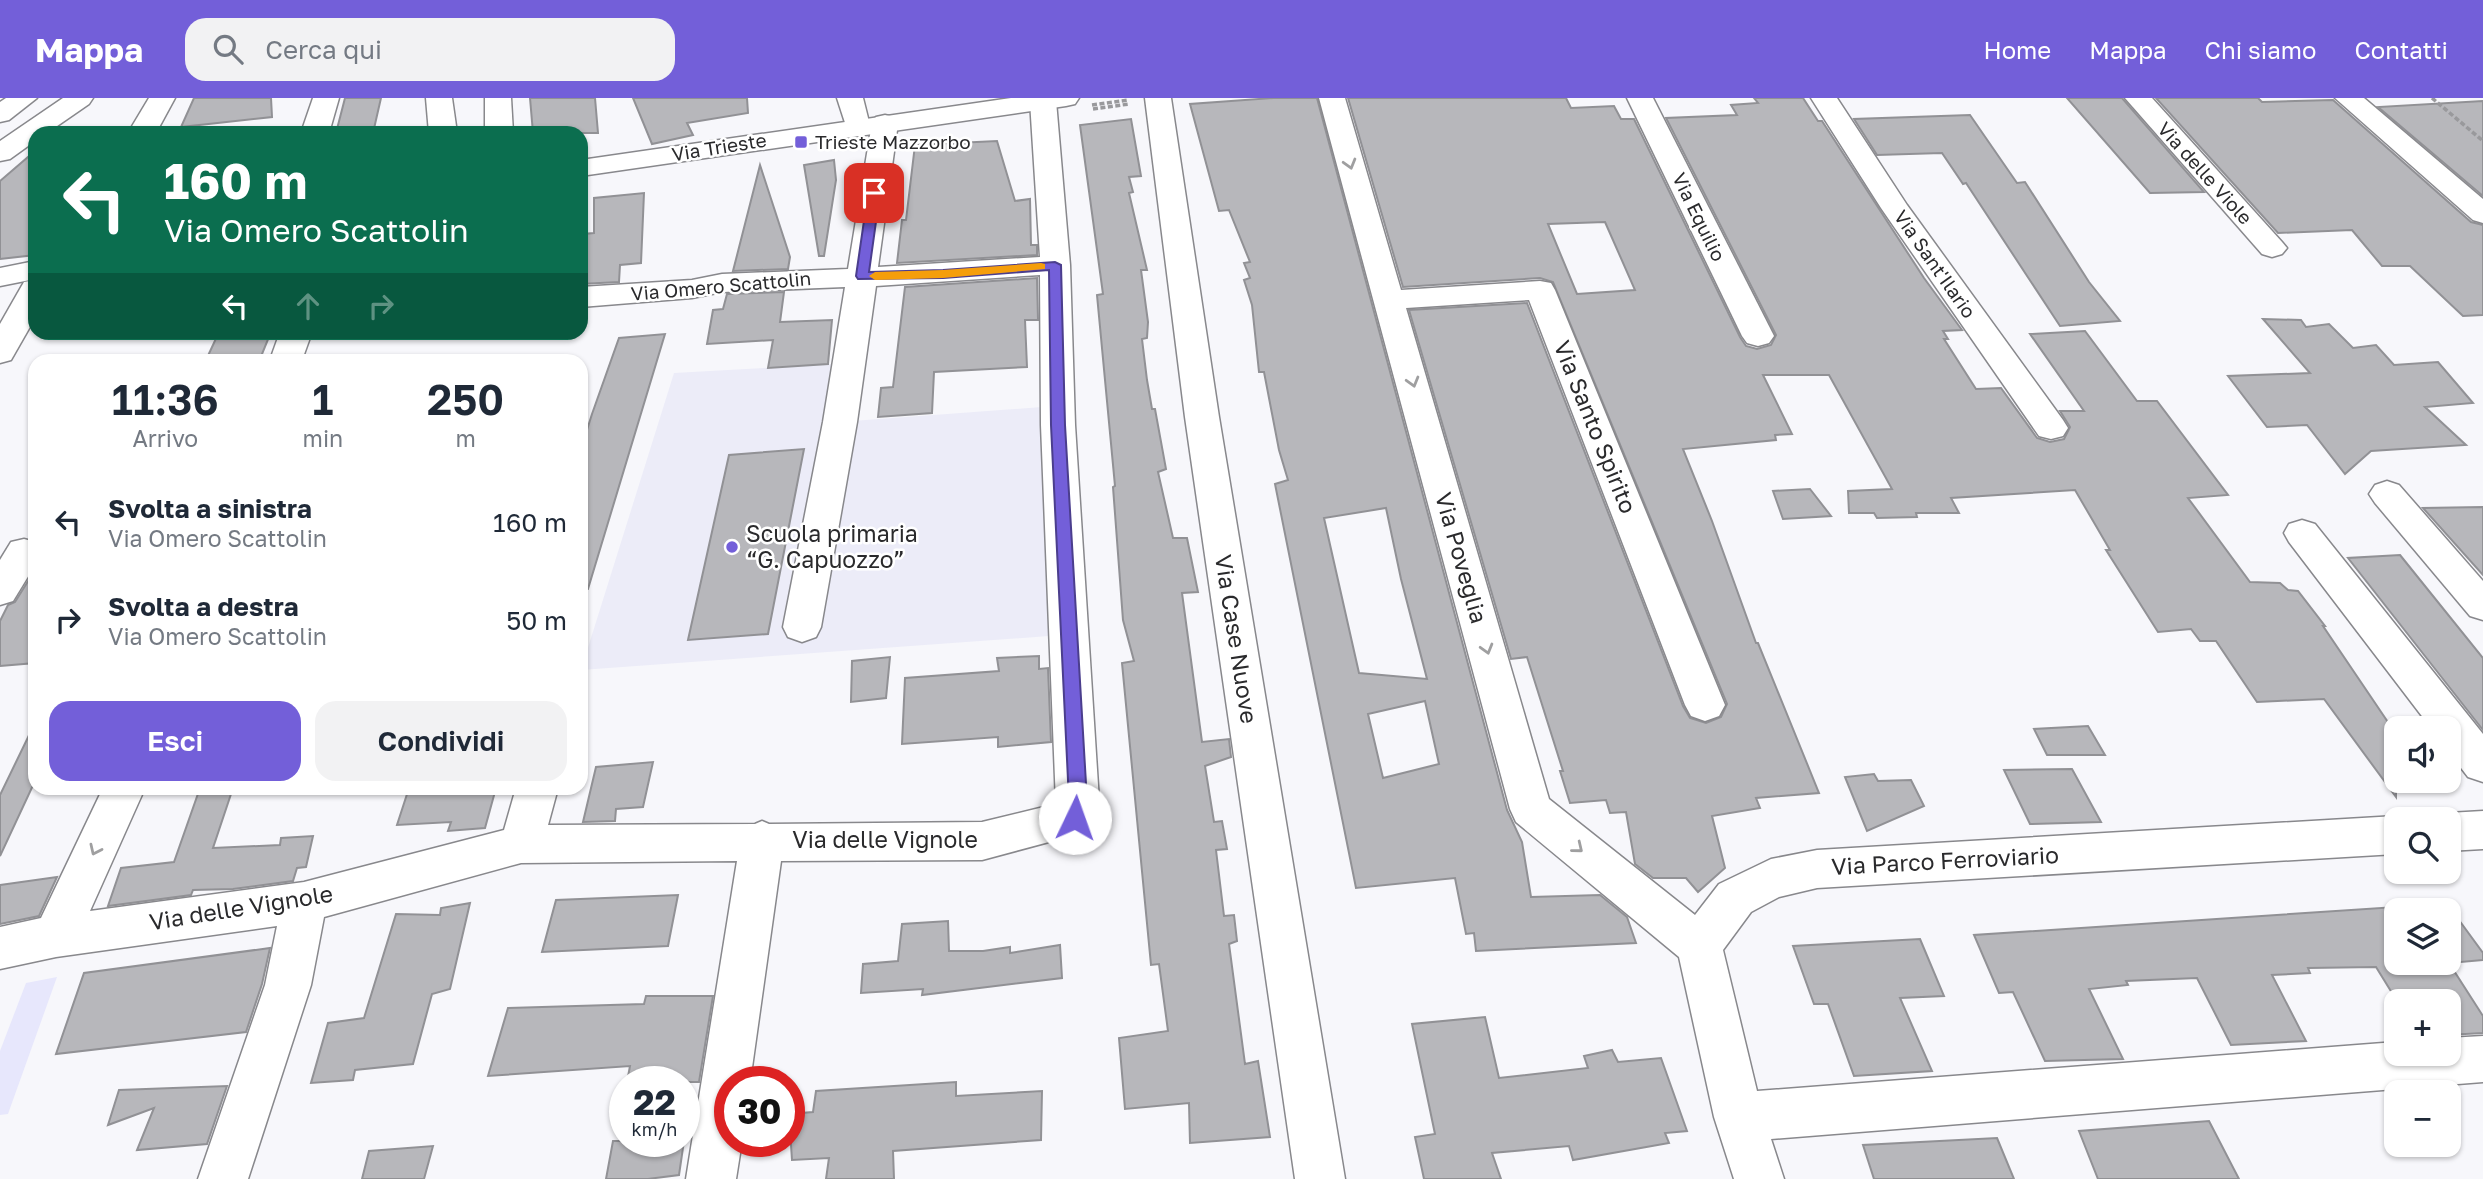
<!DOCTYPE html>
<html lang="it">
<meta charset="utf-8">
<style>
:root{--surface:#fff;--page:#f2f2f3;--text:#1f2937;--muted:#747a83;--accent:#735fd9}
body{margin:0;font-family:"Golos Text",sans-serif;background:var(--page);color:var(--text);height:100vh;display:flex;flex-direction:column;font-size:26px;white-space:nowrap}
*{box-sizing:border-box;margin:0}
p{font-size:23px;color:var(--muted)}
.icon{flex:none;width:38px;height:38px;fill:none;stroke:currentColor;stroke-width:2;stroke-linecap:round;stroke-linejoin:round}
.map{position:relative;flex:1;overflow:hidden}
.side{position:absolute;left:28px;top:256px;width:560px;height:441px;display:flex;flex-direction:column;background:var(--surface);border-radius:21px;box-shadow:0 2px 5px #0004}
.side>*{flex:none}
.hud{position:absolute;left:28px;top:28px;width:560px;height:214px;border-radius:21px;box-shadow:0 2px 5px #0004;background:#0b6e4f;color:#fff;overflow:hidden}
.controls{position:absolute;left:2384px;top:618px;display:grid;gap:14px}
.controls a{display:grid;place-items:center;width:77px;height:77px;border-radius:14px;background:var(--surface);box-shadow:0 2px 5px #0004;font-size:35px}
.speed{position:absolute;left:609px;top:968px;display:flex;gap:14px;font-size:35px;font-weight:700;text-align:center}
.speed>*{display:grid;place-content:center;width:91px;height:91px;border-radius:50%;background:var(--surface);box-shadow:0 2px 5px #0004;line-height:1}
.speed small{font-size:18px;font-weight:400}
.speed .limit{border:10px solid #d22;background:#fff;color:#111}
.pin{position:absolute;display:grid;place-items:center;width:60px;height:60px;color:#fff;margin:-30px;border-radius:14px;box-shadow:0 4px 10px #0006}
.me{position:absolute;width:77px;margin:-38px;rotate:3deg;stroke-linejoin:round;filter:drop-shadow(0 0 5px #0008)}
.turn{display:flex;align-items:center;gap:24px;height:147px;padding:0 21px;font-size:32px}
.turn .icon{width:91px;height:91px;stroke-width:2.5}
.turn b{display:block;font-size:49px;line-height:60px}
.lanes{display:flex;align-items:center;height:66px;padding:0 21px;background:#0003;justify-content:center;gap:35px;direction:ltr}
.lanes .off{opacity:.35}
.eta{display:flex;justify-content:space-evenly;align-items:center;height:119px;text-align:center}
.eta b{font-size:42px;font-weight:600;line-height:49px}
.button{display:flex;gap:14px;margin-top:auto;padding:14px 21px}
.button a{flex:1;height:80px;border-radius:21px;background:var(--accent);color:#fff;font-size:28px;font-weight:600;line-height:80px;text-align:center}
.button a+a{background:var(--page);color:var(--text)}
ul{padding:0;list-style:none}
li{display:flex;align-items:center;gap:21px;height:98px;padding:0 21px}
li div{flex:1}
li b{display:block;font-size:26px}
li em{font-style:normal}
header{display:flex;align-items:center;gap:42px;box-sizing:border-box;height:98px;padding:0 35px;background:var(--accent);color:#fff}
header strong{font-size:33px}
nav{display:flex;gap:38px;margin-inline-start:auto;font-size:24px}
.search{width:490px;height:63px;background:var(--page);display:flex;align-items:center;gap:18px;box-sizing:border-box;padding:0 24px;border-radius:21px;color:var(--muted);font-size:26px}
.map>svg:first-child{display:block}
</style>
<header>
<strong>Mappa</strong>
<div class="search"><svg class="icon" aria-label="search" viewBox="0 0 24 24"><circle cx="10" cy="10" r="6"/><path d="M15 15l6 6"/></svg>Cerca qui</div>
<nav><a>Home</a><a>Mappa</a><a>Chi siamo</a><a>Contatti</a></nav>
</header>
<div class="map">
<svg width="2483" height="1081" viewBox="0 0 2483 1081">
<rect width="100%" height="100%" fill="#f7f7fb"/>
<!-- built -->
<path fill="#ececf8" d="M835,266L825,325L1042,309L1049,538L581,572L674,275Z"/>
<!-- green -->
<path fill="#e7e7fc" d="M57,879L8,1016L0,1017V953L26,885Z"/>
<!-- building -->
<g fill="#b7b7bb" stroke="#919195" stroke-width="2" fill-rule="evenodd">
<path d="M194,0H271L272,19L181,29Z"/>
<path d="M345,0H381L373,35H336Z"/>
<path d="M530,0H595L598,35H533Z"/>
<path d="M633,0H747L748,15L687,25L693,37L652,46Z"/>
<path d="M1273,0H1317L1507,712L1522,744L1531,799L1600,797L1627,819L1636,845L1476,853L1474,835L1466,836L1455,780L1356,790L1275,386L1288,382L1279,352L1264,274H1259L1252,207L1244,182L1250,180L1244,165L1250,164L1229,112L1219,113L1190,6ZM1386,410L1401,481L1427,581L1359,575L1324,420ZM1425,603L1439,666L1383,680L1368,616Z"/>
<path d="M1348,0H1566L1571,10L1614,8L1621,21H1634L1740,239L1746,248L1757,251L1771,247L1776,237L1666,20L1737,17L1731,7L1758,5L1754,0H1803L1818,23H1822L1924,180L1962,232L1943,233L1948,241H1944L1976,291L2001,290L2037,340L2050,344L2064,341L2070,329L2060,313H2084L2030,236L2085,233L2137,303H2157L2228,397L2188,400L2250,484L2280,485L2288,492L2298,493L2325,528H2323L2396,636V699L2324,601L2257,604L2216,543H2200L2191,531L2158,534L2106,452H2110L2075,392L1951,400L1959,415H1916L1917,419L1877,420L1874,415H1849L1848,393L1892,391L1829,277H1763L1792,336L1775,337L1776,342L1683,351L1712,423L1756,545H1758L1819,695L1756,700L1760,710L1712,718L1725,770L1698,794L1686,780H1653L1635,766L1626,714L1610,715L1606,702L1570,705L1560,673H1563L1527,559L1511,561L1409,212L1527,205L1683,608L1690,620L1706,625L1721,619L1727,606L1553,184L1540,180L1403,189ZM1605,124L1635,192L1577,196L1548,126Z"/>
<path d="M2067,0H2122L2204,94L2150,95Z"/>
<path d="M2156,0H2258L2262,4L2333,2L2471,124L2483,127V217L2463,218L2410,168H2382L2352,132L2278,135Z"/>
<path d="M2483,3V98L2378,9Z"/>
<path d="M1970,17L2017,85L2025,84L2089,184L2120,223L2060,228L1966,85L1963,86L1942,55L1877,57L1854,21Z"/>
<path d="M1131,21L1141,78L1129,79L1133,94L1129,95L1147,172H1141L1148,224L1147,240L1142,241L1147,282L1152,311H1155L1166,371L1158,374L1173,440H1187L1198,494L1182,495L1202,644L1229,641L1231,659L1205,668L1214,724L1222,723L1227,751L1216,752L1224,818L1234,817L1237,843L1229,846L1245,966L1258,963L1270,1039L1190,1045L1189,1005L1125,1011L1119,940L1168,933L1159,866L1151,867L1122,565L1134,563L1123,522L1113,389L1115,388L1097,197L1103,196L1080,27Z"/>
<path d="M997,43L1015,103L1030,101L1031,147H1037V157L897,165L902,122H906L915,47Z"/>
<path d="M35,53V157L0,161V83Z"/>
<path d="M834,62L836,82L824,158H819L804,67Z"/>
<path d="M760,67L790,159L788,171L733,173Z"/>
<path d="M644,95L641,165L620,167L619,184L581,186L583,136L594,135V100Z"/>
<path d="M1037,180L1038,222H1025L1027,269L934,274L932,315L878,319L881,290L893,289L905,189Z"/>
<path d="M784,194L780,224L832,222L828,266L768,270L773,242L707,246L713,212L723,211L727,196Z"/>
<path d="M2263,221L2301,222L2306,229L2329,226L2353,250L2376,247L2394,267L2438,264L2473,305L2425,309L2466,347L2371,353L2345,376L2307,327L2267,329L2228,278L2310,275Z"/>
<path d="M219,234H271L260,261L206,262Z"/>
<path d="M665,236L588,491L581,490V351L592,316L619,240Z"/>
<path d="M804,351L768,536L688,542L729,357Z"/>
<path d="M1810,391L1831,418L1783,421L1773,393Z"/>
<path d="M2483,409V477L2423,410Z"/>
<path d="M2400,457L2483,560V632L2348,460Z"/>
<path d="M35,472V565L0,568V523L8,507L15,504Z"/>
<path d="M1039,558V571L1048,570L1051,644L998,649V639L902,646L905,580L999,573L997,560Z"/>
<path d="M890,559L886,600L851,604L852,563Z"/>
<path d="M2088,628L2105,657H2047L2034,631Z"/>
<path d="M33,629L35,683L0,758V697Z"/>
<path d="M653,664L643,709L616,711L615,723L583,724L596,669Z"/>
<path d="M2072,671L2101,724L2030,726L2004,672Z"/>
<path d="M1874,676L1878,683L1911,682L1924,708L1867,733L1845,679Z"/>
<path d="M200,690H233L213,750L280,747L281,740L313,738L306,769L297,770L293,783L233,791L193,792L191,797L108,808L121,770L174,764Z"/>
<path d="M409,690H496L485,730L448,733L451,724L397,727Z"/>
<path d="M57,779L39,818L0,826V787Z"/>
<path d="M678,797L668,848L542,854L556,802Z"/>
<path d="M470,805L450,891L432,896L413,966L355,972L353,982L311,985L328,925L364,920L396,816L440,817L441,810Z"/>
<path d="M2448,807L2483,855V862L2449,865L2483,918V935L2448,937V903H2397L2376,869L2308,870L2310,875L2272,877L2306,943L2231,947L2197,880L2126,883L2128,887L2089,891L2123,961L2045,963L2013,894L1999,895L1974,837L2396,809V864H2448Z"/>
<path d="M948,823L949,853H983L1010,849V855L1060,847L1062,880L922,897L923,891L861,895L863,866L898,863L902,826Z"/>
<path d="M1920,841L1944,898L1900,900L1932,973L1854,978L1828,906H1814L1793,848Z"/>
<path d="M270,850L262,886L246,934L56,956L84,875Z"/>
<path d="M646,898H713L699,984H627L630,968L488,978L508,910L644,906Z"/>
<path d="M1485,919L1499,980L1588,970L1584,958L1612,952L1618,964L1661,960L1687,1033L1665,1035L1669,1045L1573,1062L1569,1048L1492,1055L1501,1081H1424L1415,1039L1435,1036L1412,926Z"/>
<path d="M956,984V998L1042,993L1041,1042L893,1053L894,1081H826L829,1060L792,1062L789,1016L813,1014L816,993Z"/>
<path d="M227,988L207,1046L137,1052L154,1010L108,1027L119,992Z"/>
<path d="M2209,1023L2239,1081H2098L2079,1033Z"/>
<path d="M1997,1040L2014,1081H1874L1863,1047Z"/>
<path d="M613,1043H684L679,1077L648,1081H606Z"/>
<path d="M433,1048L424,1081H362L369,1053Z"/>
</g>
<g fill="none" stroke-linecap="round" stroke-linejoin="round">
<!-- street casing -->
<g stroke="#88888c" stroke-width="3">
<g id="street">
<path d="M149,0H175L156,35H128Z"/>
<path d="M313,0H339L329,35H301Z"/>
<path d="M485,0H511L513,35H485Z"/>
<path d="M837,0H863L870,28L866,34L857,36L848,34Z"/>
<path d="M1032,0H1054L1056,3L1070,167L1075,327L1099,703L1096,720L1090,733L982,762L781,763L750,984H730V1043H742L736,1081H686L737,763L521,765L324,819L311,887L248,1081H198L265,887L277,828L56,859L0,871V829L41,820L103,690H145L90,813L304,784L504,732L516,690H558L548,727L755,726L762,723L769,726L982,724L1056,706L1041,327L1040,177L876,188L857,324L821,529L816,539L802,544L788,539L783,529L823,324L845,189L722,194L692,200L581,209V189L692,182L722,176L848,171L872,25L876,19L885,17L894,19L898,25L878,169L1040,159L1030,3Z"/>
<path d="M1145,0H1171L1219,319L1345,1081H1295L1185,319Z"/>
<path d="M1319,0H1345L1401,192L1540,183L1551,185L1555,192L1725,607L1719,618L1705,623L1691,618L1685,607L1529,202L1406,210L1549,701L1695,817L1719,786L1771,761L1817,752L2396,718L2403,721H2396V756L1817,790L1779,799L1751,814L1723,852L1757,993L2396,944V956H2448V940L2483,938V984L1771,1041L1784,1081H1734L1714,1019L1679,859L1516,724L1510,711Z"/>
<path d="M1627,0H1653L1774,238L1769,245L1758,248L1747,245L1742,238Z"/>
<path d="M1811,0H1837L1907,107L2063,322L2068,330L2063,338L2051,341L2039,338L1881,110Z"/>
<path d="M2125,0H2152L2282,144L2287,150L2282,156L2272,159L2262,156Z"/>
<path d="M2335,0H2364L2483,101V125L2473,122Z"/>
<path d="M35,182V220L11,262L0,265V226L24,184Z"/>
<path d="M280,234H312L302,262H270Z"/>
<path d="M2387,383L2399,387L2483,483V522L2470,518L2375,405L2369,396L2375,387Z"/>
<path d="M2302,422L2315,426L2483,636V684L2468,679L2448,653V630H2431L2289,444L2284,435L2289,426Z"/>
<path d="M24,441L35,444V467L13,503L0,507V462L11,444Z"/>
<path d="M2483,713V751L2448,753V721H2433L2448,715Z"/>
</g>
</g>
<!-- secondary casing -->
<g stroke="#88888c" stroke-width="3">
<g id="secondary">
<path d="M1011,0H1079L1075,6L1066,8L581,78V62Z"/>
<path d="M35,163V181L0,188V170Z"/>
</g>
</g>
<!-- highway casing -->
<g stroke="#88888c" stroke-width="3">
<g id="highway">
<path d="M6,0H37L9,22L0,24V4Z"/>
<path d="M63,0H93L89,6L47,35H35V43L10,61L0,63V43Z"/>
<path d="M426,0H452L457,35H429Z"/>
</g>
</g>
<!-- path -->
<g stroke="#99999c" stroke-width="3.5" stroke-dasharray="5 2.5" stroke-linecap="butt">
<path d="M2432,0L2483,43"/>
<path d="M1092,7L1129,2"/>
<path d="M1093,11L1129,6"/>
</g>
<!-- street -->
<use href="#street" fill="#fff" fill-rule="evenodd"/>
<!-- secondary -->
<use href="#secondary" fill="#fff" fill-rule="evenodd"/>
<!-- highway -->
<use href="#highway" fill="#fff" fill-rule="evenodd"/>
</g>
<!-- one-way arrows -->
<defs><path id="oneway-chevron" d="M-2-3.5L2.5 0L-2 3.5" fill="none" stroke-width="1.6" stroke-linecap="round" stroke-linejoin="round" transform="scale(1.75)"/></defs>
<g stroke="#9f9fa0">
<use href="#oneway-chevron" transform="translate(1350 66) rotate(74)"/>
<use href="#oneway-chevron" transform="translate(1413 284) rotate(74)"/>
<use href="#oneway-chevron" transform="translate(1487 551) rotate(74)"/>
<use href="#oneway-chevron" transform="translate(1578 750) rotate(39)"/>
<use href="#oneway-chevron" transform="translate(95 752) rotate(115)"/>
</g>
<!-- route -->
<path fill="#735fd9" stroke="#4b3e8d" stroke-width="2" d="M874,92L880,95L869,174L943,172L1055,164L1061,167L1065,327L1087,703L1081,725L1075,727L1069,725L1066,720L1069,703L1051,327L1049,172L943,180L858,181L856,178L868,95Z"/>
<!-- slow -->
<path fill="#f59e0b" d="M1041,165L1045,166V171L943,180L875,182L869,178L875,174L943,172Z"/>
<!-- markers -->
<g fill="#735fd9" stroke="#fff" stroke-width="2.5">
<rect x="794" y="37" width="14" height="14" rx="3.5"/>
<circle cx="732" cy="449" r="7"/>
</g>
<g text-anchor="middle" stroke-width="5" stroke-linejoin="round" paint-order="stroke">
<!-- far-poi labels -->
<g font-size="19" fill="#2a2a2c" stroke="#fff" text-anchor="start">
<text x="815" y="51">Trieste Mazzorbo</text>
</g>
<!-- far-street labels -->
<g font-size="19" fill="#2a2a2c" stroke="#fff">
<text transform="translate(719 49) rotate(-9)" y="7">Via Trieste</text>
<text transform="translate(2205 75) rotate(48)" y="7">Via delle Viole</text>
<text transform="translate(1699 119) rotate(64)" y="7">Via Equilio</text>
<text transform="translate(1935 166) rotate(55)" y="7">Via Sant'Ilario</text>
<text transform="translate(721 188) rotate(-5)" y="7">Via Omero Scattolin</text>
</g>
<!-- street labels -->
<g font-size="23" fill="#2a2a2c" stroke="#fff">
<text transform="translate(1595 329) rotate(68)" y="8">Via Santo Spirito</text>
<text transform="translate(1461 460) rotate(74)" y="8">Via Poveglia</text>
<text transform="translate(1236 541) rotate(81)" y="8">Via Case Nuove</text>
<text x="885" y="750">Via delle Vignole</text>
<text transform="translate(1945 763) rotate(-3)" y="8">Via Parco Ferroviario</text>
<text transform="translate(241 810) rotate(-9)" y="8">Via delle Vignole</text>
</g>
<!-- poi labels -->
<g font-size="23" fill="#2a2a2c" stroke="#fff" text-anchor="start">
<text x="746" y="444">Scuola primaria<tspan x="746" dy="26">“G. Capuozzo”</tspan></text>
</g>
</g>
</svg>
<div class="controls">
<a><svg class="icon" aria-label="sound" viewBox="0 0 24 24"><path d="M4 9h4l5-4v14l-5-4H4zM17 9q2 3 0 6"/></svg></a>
<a><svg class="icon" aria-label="search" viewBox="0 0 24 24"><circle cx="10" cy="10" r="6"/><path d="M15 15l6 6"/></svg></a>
<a><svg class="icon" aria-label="layers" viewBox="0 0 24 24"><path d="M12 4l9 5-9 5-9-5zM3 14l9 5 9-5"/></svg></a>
<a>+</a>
<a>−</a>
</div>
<div class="speed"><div>22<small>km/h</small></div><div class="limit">30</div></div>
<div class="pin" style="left:874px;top:95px;background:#d93025"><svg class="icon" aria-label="arrive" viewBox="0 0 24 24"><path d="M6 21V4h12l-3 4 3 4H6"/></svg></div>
<svg class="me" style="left:1075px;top:720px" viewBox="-20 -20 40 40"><circle r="19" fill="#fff"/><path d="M0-13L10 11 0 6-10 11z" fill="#735fd9"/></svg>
<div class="hud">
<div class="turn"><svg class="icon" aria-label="left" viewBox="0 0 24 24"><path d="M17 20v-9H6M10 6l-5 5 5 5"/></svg><div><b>160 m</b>Via Omero Scattolin</div></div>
<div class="lanes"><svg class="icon" aria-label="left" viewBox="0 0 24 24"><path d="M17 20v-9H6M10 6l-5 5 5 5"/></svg><svg class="icon off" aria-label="ahead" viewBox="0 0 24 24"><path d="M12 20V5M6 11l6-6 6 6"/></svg><svg class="icon off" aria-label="right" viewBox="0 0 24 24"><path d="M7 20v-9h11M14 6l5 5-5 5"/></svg></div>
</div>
<section class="side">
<div class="eta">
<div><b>11:36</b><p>Arrivo</p></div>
<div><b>1</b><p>min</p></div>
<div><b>250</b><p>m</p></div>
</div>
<ul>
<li><svg class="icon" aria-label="left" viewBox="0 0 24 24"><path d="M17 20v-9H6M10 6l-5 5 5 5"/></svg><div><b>Svolta a sinistra</b><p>Via Omero Scattolin</p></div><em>160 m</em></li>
<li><svg class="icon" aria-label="right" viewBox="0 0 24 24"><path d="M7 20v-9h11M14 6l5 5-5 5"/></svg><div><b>Svolta a destra</b><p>Via Omero Scattolin</p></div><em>50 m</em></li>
</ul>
<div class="button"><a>Esci</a><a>Condividi</a></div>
</section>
</div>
